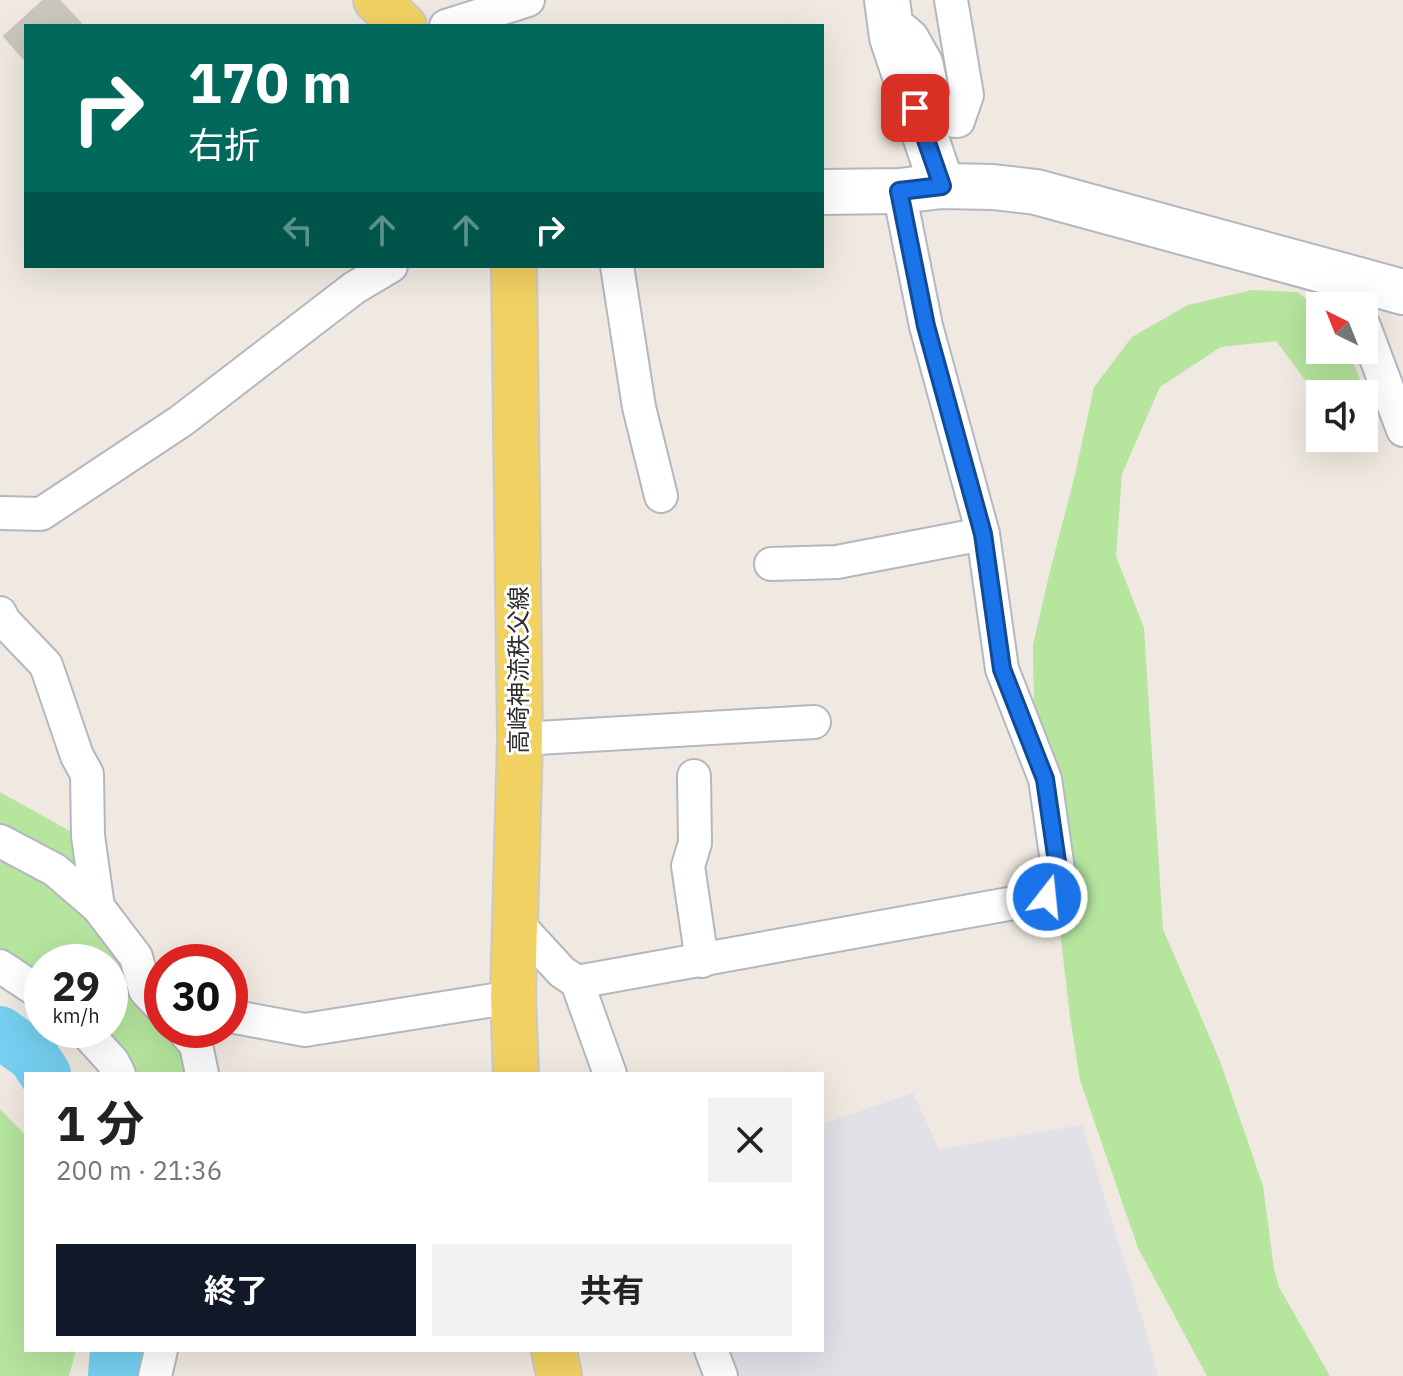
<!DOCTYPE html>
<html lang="ja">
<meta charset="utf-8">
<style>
:root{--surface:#fff;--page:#f2f2f2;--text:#222;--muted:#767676;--accent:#111827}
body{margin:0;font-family:"IBM Plex Sans","Noto Sans JP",sans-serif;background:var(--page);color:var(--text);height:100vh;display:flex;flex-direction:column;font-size:30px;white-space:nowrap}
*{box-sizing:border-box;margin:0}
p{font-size:26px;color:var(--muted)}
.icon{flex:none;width:44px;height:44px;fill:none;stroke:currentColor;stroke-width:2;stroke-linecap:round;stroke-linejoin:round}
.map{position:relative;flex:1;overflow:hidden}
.sheet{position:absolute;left:24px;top:1072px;width:800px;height:280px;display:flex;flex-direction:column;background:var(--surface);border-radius:0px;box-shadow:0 8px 32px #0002}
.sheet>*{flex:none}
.guide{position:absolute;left:24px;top:24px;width:800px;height:244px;border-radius:0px;box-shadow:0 8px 32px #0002;background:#00695c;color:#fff;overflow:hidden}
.needle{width:52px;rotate:317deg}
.tools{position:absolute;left:1306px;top:292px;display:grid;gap:16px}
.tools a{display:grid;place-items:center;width:72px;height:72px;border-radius:0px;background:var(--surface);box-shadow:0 8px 32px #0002;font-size:40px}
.speed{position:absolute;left:24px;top:944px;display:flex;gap:16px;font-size:40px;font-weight:700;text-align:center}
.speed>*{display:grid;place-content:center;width:104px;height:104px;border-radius:50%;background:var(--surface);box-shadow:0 8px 32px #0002;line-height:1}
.speed small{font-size:20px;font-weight:400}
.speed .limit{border:12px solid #d22;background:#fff;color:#111}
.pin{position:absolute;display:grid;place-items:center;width:68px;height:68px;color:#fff;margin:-34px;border-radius:16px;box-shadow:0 4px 12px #0006}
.me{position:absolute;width:88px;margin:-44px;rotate:16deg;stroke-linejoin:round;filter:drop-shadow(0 0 6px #0008)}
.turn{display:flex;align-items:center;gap:28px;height:168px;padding:0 32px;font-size:36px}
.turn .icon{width:104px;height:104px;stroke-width:2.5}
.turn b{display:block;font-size:56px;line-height:68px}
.lanes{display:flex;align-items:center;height:76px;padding:0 32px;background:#0003;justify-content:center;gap:40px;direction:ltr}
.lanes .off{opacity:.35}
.round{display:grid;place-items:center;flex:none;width:84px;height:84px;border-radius:0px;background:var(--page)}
.headline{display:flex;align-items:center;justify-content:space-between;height:136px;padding:0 32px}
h1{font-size:48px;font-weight:700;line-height:60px}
.primary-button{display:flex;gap:16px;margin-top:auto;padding:16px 32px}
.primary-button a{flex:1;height:92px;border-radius:0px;background:var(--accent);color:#fff;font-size:32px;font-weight:700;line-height:92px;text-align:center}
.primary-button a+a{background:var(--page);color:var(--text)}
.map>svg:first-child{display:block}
</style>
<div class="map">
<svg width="1403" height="1376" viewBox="0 0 1403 1376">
<rect width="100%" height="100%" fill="#efe9e1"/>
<!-- industrial -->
<path fill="#e3e1e8" d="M913,1093L939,1149L1082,1125L1146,1331L1158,1376H732L724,1350H822V1124Z"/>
<!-- green -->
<g fill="#b6e59e">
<path d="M1252,290L1297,292L1320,309V350H1348L1371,407H1364V394H1320V400L1276,341L1221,347L1160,387L1122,474L1116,556L1144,628L1163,929L1220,1061L1263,1186L1274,1269L1279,1287L1330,1376H1207L1138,1248L1080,1080L1070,1017L1059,922L1074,882L1059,776L1034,709L1033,645L1050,571L1075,475L1094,387L1132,337L1188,305Z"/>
<path d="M0,792L84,839L154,1017L162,1024V1030H169L194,1074H131L97,1030H110V962H42V980L0,948Z"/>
<path d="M0,1109L26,1136V1350H76L69,1376H0Z"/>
</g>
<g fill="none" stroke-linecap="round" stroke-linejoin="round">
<!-- river -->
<g stroke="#75cff0" stroke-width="52">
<path d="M0,1032L33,1056L45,1074"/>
<path d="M114,1376L116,1350"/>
</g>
</g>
<!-- building -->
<path fill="#cbc7bf" stroke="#cbc5ba" stroke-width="2" d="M44,0H59L83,26H26V61L4,36Z"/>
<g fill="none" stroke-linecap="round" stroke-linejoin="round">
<!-- street casing -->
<g stroke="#b4b7c1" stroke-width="36">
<g id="street">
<path d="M446,26L528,0"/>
<path d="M891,29L904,30L912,37L926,62L936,109L944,120L958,121L967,95L951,0"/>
<path d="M617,266L639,407L661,496"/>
<path d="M1364,326L1403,430"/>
<path d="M3,513L41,514L181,421L354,288L391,266"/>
<path d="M771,564L837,562L983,534"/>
<path d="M0,613L4,621L46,665L77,756L87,774L88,836L98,907"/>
<path d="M520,739L814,722"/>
<path d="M694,776L695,843L688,866L702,961"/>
<path d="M0,841L55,870L98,907L136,957L145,990L162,1008"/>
<path d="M514,920L562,972L577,982L1047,897L1059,876L1045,779L1002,669L983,534L926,326L899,191"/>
<path d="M0,966L42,994"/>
<path d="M577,982L610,1074"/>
<path d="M230,1016L305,1030L513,997"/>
<path d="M84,1030L113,1062L119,1074"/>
<path d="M183,1030L196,1045L202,1074"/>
<path d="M711,1350L721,1376"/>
<path d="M155,1376L161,1350"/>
</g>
</g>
<!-- secondary casing -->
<g stroke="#b4b7c1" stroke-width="48">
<g id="secondary">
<path d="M887,0L892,37L942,186"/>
<path d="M822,192L899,191L942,186L993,187L1036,192L1403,292"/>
</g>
</g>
<!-- primary casing -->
<g stroke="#c9c9c9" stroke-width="48">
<g id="primary">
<path d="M376,0L404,26"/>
<path d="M514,266L520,739L513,997L516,1074"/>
<path d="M554,1350L559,1376"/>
</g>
</g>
<!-- street -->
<use href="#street" stroke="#fff" stroke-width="32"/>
<!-- secondary -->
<use href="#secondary" stroke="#fff" stroke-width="44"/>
<!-- primary -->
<use href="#primary" stroke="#f2d163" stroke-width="44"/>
</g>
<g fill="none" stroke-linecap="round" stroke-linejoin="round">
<!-- route casing -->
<g stroke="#114b97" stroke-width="20">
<path id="route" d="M915,108L942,186L899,191L926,326L983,534L1002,669L1045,779L1059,876L1047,897"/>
</g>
<!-- route -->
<use href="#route" stroke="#1a73e8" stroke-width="14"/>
</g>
<g text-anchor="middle" stroke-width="6" stroke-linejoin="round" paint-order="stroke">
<!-- street labels -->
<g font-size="24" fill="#2e2e2e" stroke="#fff">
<text transform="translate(519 670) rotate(-90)" y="8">高崎神流秩父線</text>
</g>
</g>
</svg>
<div class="tools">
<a><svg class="needle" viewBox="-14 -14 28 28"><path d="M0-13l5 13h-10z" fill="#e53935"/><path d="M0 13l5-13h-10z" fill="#767676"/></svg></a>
<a><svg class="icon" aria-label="sound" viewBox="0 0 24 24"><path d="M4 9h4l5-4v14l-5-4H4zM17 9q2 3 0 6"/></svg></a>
</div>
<div class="speed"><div>29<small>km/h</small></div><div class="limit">30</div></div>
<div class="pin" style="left:915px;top:108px;background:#d93025"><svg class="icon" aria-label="arrive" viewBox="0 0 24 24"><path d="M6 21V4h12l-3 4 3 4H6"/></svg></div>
<svg class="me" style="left:1047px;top:897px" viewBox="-20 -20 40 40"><circle r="17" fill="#1a73e8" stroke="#fff" stroke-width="3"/><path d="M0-11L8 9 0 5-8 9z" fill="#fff"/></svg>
<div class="guide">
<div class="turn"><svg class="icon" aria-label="right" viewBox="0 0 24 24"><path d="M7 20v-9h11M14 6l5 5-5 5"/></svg><div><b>170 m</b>右折</div></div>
<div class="lanes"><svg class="icon off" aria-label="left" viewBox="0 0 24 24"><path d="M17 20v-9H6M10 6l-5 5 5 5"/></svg><svg class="icon off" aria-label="ahead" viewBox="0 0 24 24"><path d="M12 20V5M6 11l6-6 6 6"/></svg><svg class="icon off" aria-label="ahead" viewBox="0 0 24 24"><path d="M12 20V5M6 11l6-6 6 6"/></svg><svg class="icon" aria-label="right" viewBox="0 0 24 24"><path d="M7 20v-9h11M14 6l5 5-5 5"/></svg></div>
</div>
<section class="sheet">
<div class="headline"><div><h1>1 分</h1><p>200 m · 21:36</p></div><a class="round"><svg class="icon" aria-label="close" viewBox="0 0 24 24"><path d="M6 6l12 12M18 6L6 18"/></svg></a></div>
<div class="primary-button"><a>終了</a><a>共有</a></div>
</section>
</div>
